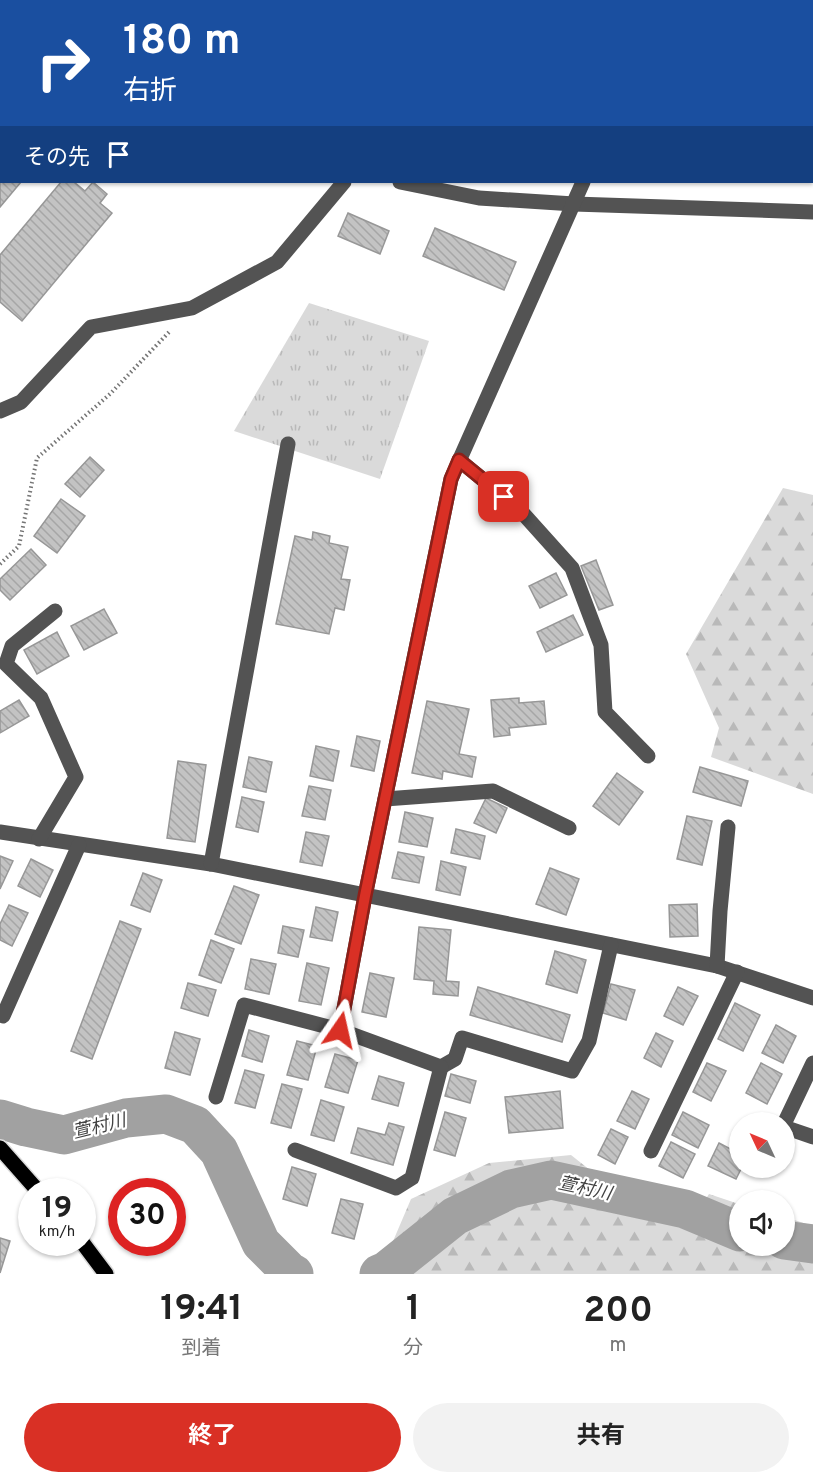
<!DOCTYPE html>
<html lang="ja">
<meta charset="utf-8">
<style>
:root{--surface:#fff;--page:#f2f2f2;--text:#222;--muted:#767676;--accent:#d93025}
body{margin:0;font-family:Overpass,"Noto Sans JP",sans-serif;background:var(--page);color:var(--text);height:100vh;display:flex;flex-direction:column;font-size:22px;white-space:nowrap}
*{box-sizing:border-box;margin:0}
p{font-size:20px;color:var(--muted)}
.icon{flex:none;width:33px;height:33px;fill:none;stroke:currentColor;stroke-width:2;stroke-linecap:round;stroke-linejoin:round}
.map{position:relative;height:1274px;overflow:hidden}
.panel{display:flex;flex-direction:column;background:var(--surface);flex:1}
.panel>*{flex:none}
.top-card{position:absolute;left:0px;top:0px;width:813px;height:183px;box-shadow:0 2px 4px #0004;background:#1a4fa0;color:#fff;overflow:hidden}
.needle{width:39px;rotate:314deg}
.fabs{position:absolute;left:729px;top:1112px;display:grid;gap:12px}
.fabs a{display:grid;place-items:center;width:66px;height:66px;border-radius:50%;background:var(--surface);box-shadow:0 2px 4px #0004;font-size:30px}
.speed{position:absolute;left:18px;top:1178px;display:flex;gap:12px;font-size:30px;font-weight:700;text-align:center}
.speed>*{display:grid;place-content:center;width:78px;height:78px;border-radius:50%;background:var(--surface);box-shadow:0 2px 4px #0004;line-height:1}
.speed small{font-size:15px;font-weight:400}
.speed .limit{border:9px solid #d22;background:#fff;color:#111}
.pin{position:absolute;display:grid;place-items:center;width:51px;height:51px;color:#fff;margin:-26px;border-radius:12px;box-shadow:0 3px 9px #0006}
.me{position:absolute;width:66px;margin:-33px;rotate:11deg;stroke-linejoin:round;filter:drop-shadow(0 0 4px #0008)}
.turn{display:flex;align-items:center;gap:21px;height:126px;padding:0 24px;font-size:27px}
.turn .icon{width:78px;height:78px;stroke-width:2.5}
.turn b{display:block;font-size:42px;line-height:51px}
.then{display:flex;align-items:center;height:57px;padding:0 24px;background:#0003;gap:12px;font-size:22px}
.eta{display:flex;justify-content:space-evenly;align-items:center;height:102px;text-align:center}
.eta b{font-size:36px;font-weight:700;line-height:42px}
.button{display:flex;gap:12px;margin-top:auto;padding:12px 24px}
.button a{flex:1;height:69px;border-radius:36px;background:var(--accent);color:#fff;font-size:24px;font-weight:700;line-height:69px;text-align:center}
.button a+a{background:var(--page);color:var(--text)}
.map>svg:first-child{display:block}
</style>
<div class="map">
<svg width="813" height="1274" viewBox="0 0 813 1274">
<defs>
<pattern id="forest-firs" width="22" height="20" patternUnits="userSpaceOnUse" patternTransform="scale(1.5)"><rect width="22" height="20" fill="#dadada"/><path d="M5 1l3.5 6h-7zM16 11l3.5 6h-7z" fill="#b9b9b9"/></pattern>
<pattern id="park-tufts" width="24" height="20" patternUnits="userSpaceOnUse" patternTransform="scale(1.5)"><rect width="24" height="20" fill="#dadada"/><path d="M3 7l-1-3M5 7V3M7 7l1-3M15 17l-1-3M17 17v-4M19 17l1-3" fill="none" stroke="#b9b9b9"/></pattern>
<pattern id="building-back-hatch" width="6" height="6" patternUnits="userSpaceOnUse" patternTransform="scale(1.5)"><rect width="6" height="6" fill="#c3c3c3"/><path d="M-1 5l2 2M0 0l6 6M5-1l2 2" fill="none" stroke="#a6a6a6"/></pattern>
</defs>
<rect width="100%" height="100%" fill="#fff"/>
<!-- forest -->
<g fill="url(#forest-firs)">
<path d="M783,488L813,495V794L711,757L719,728L686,654Z"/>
<path d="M571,1155L600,1178L700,1208L709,1194L739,1204L740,1245H784L785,1217L813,1226V1274H398L388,1253L411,1199L489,1163Z"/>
</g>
<!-- park -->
<path fill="url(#park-tufts)" d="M309,303L429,341L380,479L234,431Z"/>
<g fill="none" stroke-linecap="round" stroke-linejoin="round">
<!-- river -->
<g stroke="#a1a1a1" stroke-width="39">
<path d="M0,1119L26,1127L64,1135L126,1118L166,1114L195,1125L219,1151L261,1243L290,1272L294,1274"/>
<path d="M784,1240L813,1244"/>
<path d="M379,1274L386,1271L455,1216L511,1189L551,1180L685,1209L740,1232"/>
</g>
</g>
<!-- building -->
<g fill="url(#building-back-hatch)" stroke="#979797" stroke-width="1.5">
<path d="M563,0H632L633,2H564Z"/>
<path d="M746,0H813V57L812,2H746Z"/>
<path d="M0,151L2,182H21L0,207Z"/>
<path d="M61,182H74L85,191L93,182L107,194L100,203L112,213L22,321L0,302V255Z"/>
<path d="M348,213L389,231L380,254L338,236Z"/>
<path d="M435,228L516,262L504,290L423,256Z"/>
<path d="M90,457L104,470L80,497L65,484Z"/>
<path d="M61,499L85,516L57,553L34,536Z"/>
<path d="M313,532L330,536L329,543L348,547L341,579L350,580L344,610L335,608L329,634L276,624L295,536L312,540Z"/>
<path d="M31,549L46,565L10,600L0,590V579Z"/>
<path d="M596,560L613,605L599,610L581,566Z"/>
<path d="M556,573L567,595L540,608L529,586Z"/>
<path d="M104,609L117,633L84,650L71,626Z"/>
<path d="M573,615L583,635L546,652L537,632Z"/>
<path d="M57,632L69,656L37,674L24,650Z"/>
<path d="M519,698V703L544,701L546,724L509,728L510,735L494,737L491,700Z"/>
<path d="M19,700L29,716L0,733V711Z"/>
<path d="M427,701L469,709L459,754L476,757L472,777L443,771L442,779L412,773Z"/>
<path d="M357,736L380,741L374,771L351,766Z"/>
<path d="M316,746L339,751L333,781L310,776Z"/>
<path d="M249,757L272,762L266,792L243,787Z"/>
<path d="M178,761L206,765L195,842L167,838Z"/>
<path d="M700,767L748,781L741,806L693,792Z"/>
<path d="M617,773L643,792L619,825L593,806Z"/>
<path d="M309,786L331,790L325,820L302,816Z"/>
<path d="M242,797L264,802L258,832L236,827Z"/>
<path d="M486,798L507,808L496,833L474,823Z"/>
<path d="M405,812L433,818L427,847L399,842Z"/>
<path d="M687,816L712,821L702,865L677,859Z"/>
<path d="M456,829L485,836L480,859L451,853Z"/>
<path d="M306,832L329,836L322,866L300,862Z"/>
<path d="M398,852L424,857L419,883L392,878Z"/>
<path d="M0,856L13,861L0,889Z"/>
<path d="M31,859L53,870L40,897L18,886Z"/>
<path d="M441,861L466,867L460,895L436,890Z"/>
<path d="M550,868L579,879L566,915L536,904Z"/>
<path d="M143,873L162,880L150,912L131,905Z"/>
<path d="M234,886L259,895L241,944L215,934Z"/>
<path d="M697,904L698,936L670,937L669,905Z"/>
<path d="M9,905L28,913L12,946L0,940V924Z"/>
<path d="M316,907L338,912L332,941L310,937Z"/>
<path d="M120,921L141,929L92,1059L71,1051Z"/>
<path d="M283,926L304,930L298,957L278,953Z"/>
<path d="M419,927L451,930L446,981L459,982L458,996L433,994L434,981L414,979Z"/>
<path d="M211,940L234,949L221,983L199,975Z"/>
<path d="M555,951L586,960L577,993L546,984Z"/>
<path d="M251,959L276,964L269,994L245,989Z"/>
<path d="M307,963L329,968L321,1005L299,1001Z"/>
<path d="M370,973L394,978L386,1017L362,1012Z"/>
<path d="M188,983L216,990L208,1016L181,1008Z"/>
<path d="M611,984L635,990L626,1020L603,1013Z"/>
<path d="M478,987L570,1015L562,1042L470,1015Z"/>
<path d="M678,987L698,996L683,1025L664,1016Z"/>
<path d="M735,1003L760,1015L743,1051L718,1039Z"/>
<path d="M776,1025L796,1036L783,1063L762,1053Z"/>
<path d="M249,1030L269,1036L262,1062L242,1056Z"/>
<path d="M175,1032L200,1039L190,1075L165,1068Z"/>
<path d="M656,1033L673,1041L661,1067L644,1058Z"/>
<path d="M297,1041L317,1046L308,1080L287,1075Z"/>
<path d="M335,1054L358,1060L348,1093L325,1087Z"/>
<path d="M707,1063L726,1071L711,1101L693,1092Z"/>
<path d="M761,1063L782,1074L767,1104L746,1093Z"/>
<path d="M245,1070L264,1075L255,1108L235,1103Z"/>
<path d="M451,1074L476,1081L470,1103L445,1096Z"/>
<path d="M379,1076L404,1083L398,1106L372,1099Z"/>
<path d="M282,1084L302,1089L291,1128L271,1123Z"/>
<path d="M560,1091L563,1128L509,1133L505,1097Z"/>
<path d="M632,1091L649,1099L635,1129L617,1121Z"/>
<path d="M321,1100L344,1107L334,1141L311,1135Z"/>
<path d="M445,1112L466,1118L455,1156L434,1150Z"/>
<path d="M683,1112L709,1125L698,1148L672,1135Z"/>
<path d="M389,1123L404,1127L393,1165L351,1153L358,1128L385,1135Z"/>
<path d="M611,1129L628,1137L615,1164L598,1155Z"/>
<path d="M671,1142L695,1154L683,1178L659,1166Z"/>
<path d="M719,1143L740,1154V1167H742L736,1179L708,1166Z"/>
<path d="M292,1167L316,1174L307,1206L283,1199Z"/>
<path d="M341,1199L363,1204L354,1239L332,1233Z"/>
<path d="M0,1238L10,1241L0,1273Z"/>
</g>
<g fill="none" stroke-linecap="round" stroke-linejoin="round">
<!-- major casing -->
<g stroke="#dbdbdb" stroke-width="18">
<g id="major">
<path d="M0,1148L38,1191"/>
<path d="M82,1242L106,1274"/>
</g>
</g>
<!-- highway casing -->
<g stroke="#dbdbdb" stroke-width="21">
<path id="highway" d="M89,0L94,2"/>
</g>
<!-- path -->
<path stroke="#757575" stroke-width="4" stroke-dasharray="1.5 3" stroke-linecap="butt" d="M0,564L19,546L37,458L110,394L171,330"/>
<!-- minor -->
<g stroke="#535353" stroke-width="15">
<path d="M110,0L111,2"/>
<path d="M545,0L547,2"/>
<path d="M201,1L202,0"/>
<path d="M425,2L427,0"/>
<path d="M656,2V0"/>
<path d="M400,182L479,198L574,204L813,212"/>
<path d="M0,411L21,402L91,327L192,308L277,262L344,182"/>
<path d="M459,460L519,509L572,568L601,645L605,712L648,756"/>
<path d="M385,799L493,791L569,828"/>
<path d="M0,832L211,864L717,966L813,998"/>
<path d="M39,839L76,777L41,698L6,664L12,646L55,611"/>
<path d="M211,864L288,444"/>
<path d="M717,966L720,911L728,827"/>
<path d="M3,1016L79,845"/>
<path d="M340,1030L365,896L451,479L583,182"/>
<path d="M441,1067L455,1059L462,1038L572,1071L589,1041L611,945"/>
<path d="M216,1097L244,1005L340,1030L441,1067L412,1178L396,1188L295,1150"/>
<path d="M784,1124L813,1063"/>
<path d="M784,1127L813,1137"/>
<path d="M651,1151L737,972"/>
</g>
<!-- major -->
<use href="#major" stroke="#000" stroke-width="15"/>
<!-- highway -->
<use href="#highway" stroke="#000" stroke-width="18"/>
</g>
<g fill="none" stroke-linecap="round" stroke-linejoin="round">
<!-- route casing -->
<g stroke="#8d1f18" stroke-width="15">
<path id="route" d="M340,1030L365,896L451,479L459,460L504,497"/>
</g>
<!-- route -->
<use href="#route" stroke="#d93025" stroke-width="10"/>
</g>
<g text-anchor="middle" stroke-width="4.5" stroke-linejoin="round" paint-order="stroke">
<!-- water labels -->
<g font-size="18" font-style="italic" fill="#424242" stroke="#fff">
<text transform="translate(99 1126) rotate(-14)" y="6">萱村川</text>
<text transform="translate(585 1188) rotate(12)" y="6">萱村川</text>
</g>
</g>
</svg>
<div class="fabs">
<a><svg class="needle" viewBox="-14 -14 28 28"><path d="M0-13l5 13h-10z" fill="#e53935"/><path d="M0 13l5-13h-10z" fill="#767676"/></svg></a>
<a><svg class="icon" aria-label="sound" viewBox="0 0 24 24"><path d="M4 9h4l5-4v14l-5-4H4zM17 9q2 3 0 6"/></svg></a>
</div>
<div class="speed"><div>19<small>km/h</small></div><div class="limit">30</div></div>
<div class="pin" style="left:504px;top:497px;background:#d93025"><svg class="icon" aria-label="arrive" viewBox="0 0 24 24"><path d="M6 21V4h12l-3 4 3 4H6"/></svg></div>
<svg class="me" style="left:340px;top:1030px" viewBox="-20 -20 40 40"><path d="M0-17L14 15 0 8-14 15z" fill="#d93025" stroke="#fff" stroke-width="4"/></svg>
<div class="top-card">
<div class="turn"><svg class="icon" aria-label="right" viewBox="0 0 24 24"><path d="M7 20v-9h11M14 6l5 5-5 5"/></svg><div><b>180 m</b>右折</div></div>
<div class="then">その先<svg class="icon" aria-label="arrive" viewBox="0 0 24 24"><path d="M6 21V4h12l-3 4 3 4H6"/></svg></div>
</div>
</div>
<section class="panel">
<div class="eta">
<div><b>19:41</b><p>到着</p></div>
<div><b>1</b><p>分</p></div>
<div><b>200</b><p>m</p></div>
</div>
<div class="button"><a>終了</a><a>共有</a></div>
</section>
